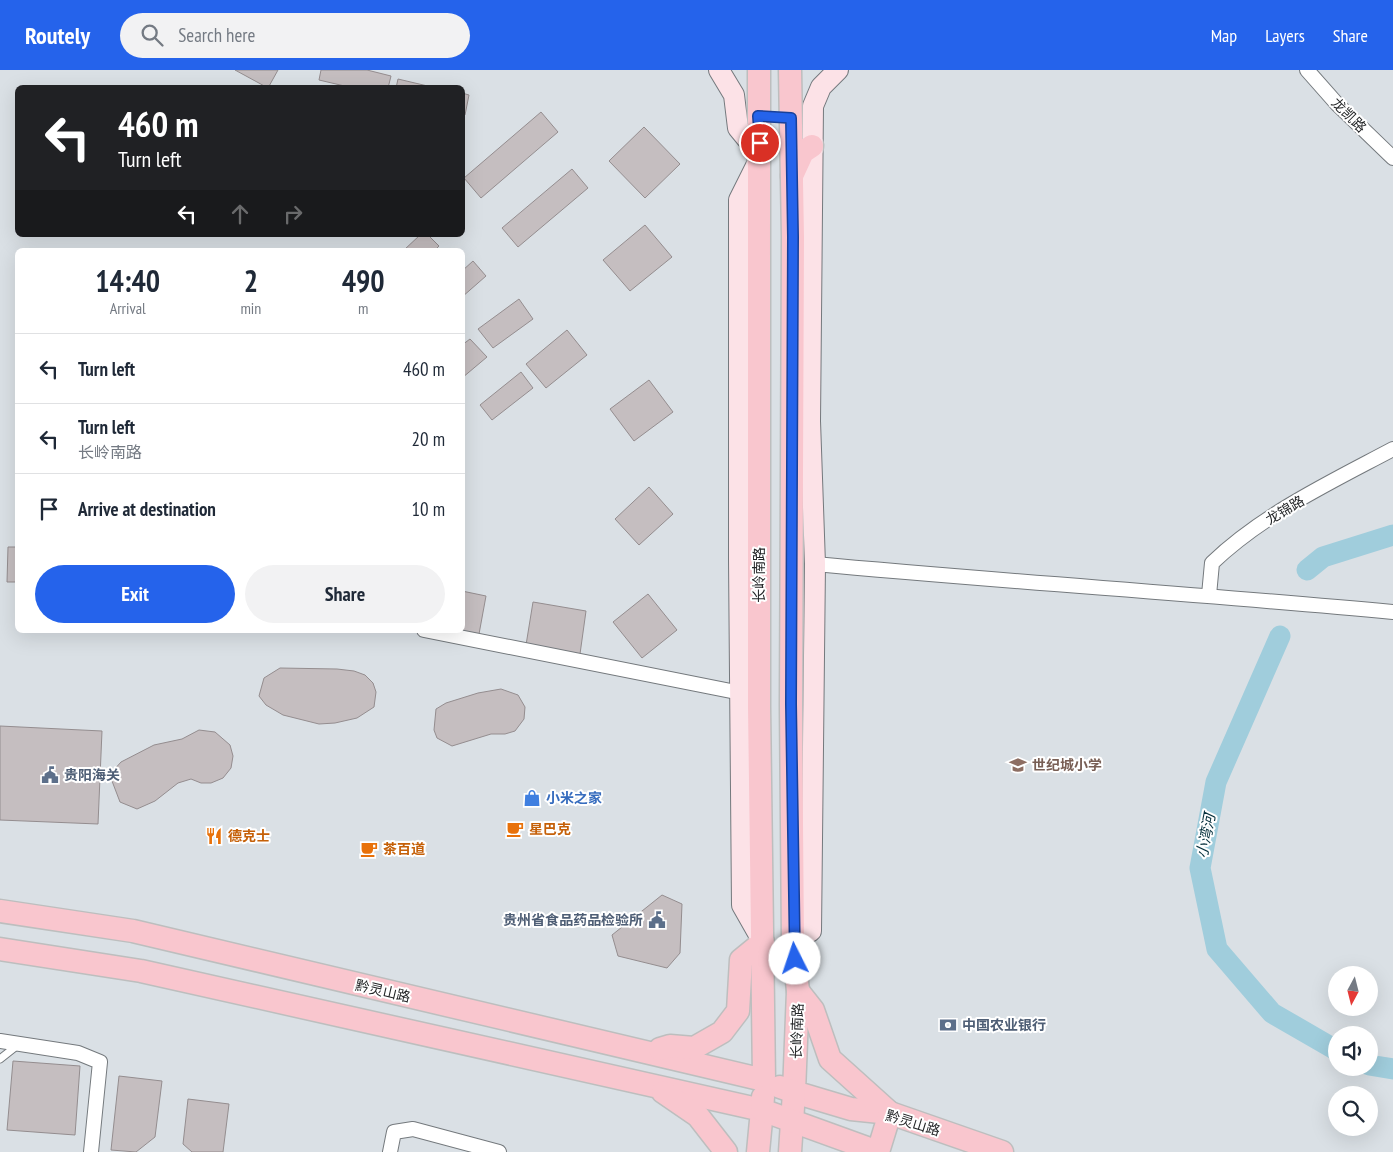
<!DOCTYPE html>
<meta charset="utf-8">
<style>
:root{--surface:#fff;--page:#f2f2f3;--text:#1f2937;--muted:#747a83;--line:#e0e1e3;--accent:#2563eb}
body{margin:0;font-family:"PT Sans Narrow","Noto Sans SC",sans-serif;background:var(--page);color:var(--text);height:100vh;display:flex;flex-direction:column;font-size:19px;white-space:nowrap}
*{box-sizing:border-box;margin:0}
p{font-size:16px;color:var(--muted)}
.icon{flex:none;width:28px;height:28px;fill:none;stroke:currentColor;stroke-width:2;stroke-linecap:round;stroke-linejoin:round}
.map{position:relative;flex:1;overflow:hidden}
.drawer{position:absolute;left:15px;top:178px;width:450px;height:385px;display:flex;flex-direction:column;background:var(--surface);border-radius:8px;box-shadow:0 5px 20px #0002}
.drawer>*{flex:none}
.banner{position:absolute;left:15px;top:15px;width:450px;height:152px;border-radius:8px;box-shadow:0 5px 20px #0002;background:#202124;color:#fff;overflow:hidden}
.needle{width:32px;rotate:187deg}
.fabs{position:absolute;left:1328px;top:896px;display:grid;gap:10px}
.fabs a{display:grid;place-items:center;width:50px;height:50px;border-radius:50%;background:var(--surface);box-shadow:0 5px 20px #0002;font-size:25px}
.pin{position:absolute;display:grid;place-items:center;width:42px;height:42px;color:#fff;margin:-21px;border:2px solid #fff;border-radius:50%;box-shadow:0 1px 5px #0007}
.me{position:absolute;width:55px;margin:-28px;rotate:356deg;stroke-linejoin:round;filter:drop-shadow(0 0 4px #0008)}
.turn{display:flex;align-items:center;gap:18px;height:105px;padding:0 20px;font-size:22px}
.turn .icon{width:65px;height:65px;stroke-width:2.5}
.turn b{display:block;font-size:35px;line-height:42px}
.lanes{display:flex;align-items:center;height:48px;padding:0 20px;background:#0003;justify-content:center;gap:25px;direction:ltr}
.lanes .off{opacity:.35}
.eta{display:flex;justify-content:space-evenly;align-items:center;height:85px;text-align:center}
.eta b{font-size:30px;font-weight:800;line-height:35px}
.cta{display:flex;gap:10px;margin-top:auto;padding:10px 20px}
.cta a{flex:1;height:58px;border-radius:30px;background:var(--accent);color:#fff;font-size:20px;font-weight:800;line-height:58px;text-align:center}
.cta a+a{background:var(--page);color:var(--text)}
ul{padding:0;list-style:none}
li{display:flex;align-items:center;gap:15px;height:70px;padding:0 20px;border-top:1px solid var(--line)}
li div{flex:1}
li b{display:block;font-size:19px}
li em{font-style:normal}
header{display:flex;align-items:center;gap:30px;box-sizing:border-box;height:70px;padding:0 25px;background:var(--accent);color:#fff}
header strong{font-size:24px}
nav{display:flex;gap:28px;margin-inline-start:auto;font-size:18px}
.search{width:350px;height:45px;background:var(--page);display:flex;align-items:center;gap:12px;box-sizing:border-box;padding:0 18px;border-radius:28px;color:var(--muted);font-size:19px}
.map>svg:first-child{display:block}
</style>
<header>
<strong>Routely</strong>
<div class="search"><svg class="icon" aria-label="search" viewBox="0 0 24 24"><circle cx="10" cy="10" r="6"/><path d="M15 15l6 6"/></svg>Search here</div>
<nav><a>Map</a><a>Layers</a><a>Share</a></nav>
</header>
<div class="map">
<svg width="1393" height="1082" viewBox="0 0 1393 1082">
<rect width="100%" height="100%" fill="#dae0e5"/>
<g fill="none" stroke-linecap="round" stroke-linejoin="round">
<!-- river -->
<g stroke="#a0cddc" stroke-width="21">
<path d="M1307,500L1323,487L1393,465"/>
<path d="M1280,566L1216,712L1200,798L1217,879L1272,943L1336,980"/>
<path d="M1369,995L1393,999"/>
</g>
</g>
<!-- building -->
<g fill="#c5bec0" stroke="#948d8f">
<path d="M235,0H278L268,18Z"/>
<path d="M321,0H367L391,6L388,18H353L319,10Z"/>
<path d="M398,9L436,18H396Z"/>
<path d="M462,23L469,25L465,45H462Z"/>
<path d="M541,42L558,62L481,128L464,108Z"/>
<path d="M644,57L680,94L645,128L609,91Z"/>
<path d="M572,99L588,118L518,177L502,158Z"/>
<path d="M645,155L672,187L630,221L603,190Z"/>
<path d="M420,165H428L439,176L435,180H404Z"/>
<path d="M473,191L486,206L462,227V201Z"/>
<path d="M519,229L533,249L493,278L478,259Z"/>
<path d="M567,260L587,285L546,318L526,294Z"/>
<path d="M470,269L487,287L462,308V275Z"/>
<path d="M521,302L533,318L492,350L480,335Z"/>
<path d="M649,310L673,342L634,371L610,339Z"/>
<path d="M649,417L673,444L639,475L615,449Z"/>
<path d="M8,477H18V512H7Z"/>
<path d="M462,521L486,526L479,564L455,560H462Z"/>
<path d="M648,524L677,560L642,588L613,552Z"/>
<path d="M533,532L586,541L580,584L526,575Z"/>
<path d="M280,598L337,599L354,601L365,605L373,613L376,622L374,637L357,648L335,653L319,654L283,645L266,635L259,626L264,608Z"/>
<path d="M501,619L518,625L525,637L524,649L515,661L505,664H491L452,676L437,668L434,660L436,639L446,633L478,623Z"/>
<path d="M0,656L102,661L98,754L0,750Z"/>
<path d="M199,660L215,662L230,675L233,686L231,698L223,708L211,713H201L191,709L178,713L155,731L137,739L120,732L112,711V702L121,692L154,675L182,669Z"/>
<path d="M662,825L682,834L680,883L667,898L618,886L612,865Z"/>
<path d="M13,991L80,996L75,1065L7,1060Z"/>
<path d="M119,1006L162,1011L155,1067L136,1082L111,1080Z"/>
<path d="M188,1029L229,1034L223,1082H192L183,1074Z"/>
</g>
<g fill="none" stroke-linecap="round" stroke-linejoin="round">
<!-- lane casing -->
<g stroke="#74797d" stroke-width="9">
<path id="lane" d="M0,989L19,974"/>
</g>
<!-- street casing -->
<g stroke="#74797d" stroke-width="16">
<g id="street">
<path d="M1307,0L1337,34L1393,88"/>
<path d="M815,494C1008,512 1201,524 1393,542"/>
<path d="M1209,525L1212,493C1263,444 1331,412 1393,379"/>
<path d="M424,560L741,623"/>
<path d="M0,971L78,983L100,992L91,1082"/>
<path d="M390,1082L394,1062L413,1059L499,1082"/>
</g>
</g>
<!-- secondary casing -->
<g stroke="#74797d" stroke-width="22">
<g id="secondary">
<path d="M719,0L734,25L738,58L761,86L739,130V490L742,835L763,872"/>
<path d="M793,873L811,861L815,494L810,351L813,36L821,17L838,0"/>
</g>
</g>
<!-- primary casing -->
<g stroke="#bdbebe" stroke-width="25">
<g id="primary">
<path d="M790,0L793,167L791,635L793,873L798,921L794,1022L851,1039L890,1043L1002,1082"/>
<path d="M792,106L803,82L812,76"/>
<path d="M0,841L133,861L764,1010L759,637V0"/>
<path d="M0,879L141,901L762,1040L758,1082"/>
<path d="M798,921L813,940L830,989L890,1043"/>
<path d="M660,979L670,976L694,978L722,962L738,941L741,890L763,872"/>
<path d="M780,1017L794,1022L790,1082"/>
<path d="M663,1022L698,1046L726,1082"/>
<path d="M763,1027L762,1040L878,1082"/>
<path d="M878,1082L890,1043"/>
</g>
</g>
<!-- lane -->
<use href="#lane" stroke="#fff" stroke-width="7"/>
<!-- street -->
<use href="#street" stroke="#fff" stroke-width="14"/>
<!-- secondary -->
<use href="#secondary" stroke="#fce2e7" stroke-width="20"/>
<!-- primary -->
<use href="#primary" stroke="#f9c6ce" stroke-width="22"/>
</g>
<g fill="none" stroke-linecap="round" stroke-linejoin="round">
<!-- route casing -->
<g stroke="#184099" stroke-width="12">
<path id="route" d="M760,73L758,46L791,48L793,167L791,634L795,889"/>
</g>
<!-- route -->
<use href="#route" stroke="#2563eb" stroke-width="9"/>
</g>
<!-- icons -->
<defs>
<g id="school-bare" transform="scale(1.35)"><path d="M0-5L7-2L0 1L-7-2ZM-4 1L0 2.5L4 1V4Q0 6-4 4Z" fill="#8d6e63" stroke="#fff" stroke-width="2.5" paint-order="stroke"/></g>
<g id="civic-bare" transform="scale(1.35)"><path d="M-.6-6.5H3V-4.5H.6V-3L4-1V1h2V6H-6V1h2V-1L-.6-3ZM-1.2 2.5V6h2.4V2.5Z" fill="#5c6f8a" stroke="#fff" stroke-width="2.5" paint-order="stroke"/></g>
<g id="shop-bare" transform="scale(1.35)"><path d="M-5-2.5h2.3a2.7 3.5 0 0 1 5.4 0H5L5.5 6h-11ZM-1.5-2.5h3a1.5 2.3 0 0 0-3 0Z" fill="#3f7fe0" stroke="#fff" stroke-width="2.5" paint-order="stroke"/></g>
<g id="cafe-bare" transform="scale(1.35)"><path d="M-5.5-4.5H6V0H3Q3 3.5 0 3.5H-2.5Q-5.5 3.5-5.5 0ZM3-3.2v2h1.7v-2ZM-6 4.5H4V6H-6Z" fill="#e8710a" stroke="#fff" stroke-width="2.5" paint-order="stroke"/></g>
<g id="restaurant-bare" transform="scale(1.35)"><path d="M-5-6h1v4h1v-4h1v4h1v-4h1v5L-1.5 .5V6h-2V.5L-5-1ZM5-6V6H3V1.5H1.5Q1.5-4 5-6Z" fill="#e8710a" stroke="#fff" stroke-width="2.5" paint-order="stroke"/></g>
<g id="bank-bare" transform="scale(1.35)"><path d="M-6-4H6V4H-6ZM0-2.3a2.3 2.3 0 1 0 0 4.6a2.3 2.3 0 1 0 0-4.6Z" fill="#5c6f8a" stroke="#fff" stroke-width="2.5" paint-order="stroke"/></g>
</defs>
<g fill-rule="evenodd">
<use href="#school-bare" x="1018" y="695"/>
<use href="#civic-bare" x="50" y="705"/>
<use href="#shop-bare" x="532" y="728"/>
<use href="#cafe-bare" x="515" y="759"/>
<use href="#restaurant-bare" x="214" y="766"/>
<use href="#cafe-bare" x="369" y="779"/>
<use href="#civic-bare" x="657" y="850"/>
<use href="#bank-bare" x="948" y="955"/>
</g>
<g text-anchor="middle" stroke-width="4" stroke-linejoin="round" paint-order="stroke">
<!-- street labels -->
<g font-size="14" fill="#242628" stroke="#fff">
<text transform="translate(1349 45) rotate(45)" y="5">龙凯路</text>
<text transform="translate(1285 440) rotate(-31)" y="5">龙锦路</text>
<text transform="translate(759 505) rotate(-90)" y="5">长岭南路</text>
<text transform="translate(383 921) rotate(13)" y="5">黔灵山路</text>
<text transform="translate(797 961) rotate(-88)" y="5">长岭南路</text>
<text transform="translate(913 1053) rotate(17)" y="5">黔灵山路</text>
</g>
<!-- education labels -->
<g font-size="14" font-weight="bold" fill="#785e54" stroke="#fff" text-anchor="start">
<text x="1032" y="700">世纪城小学</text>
</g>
<!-- service labels -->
<g font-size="14" font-weight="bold" fill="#4e5e75" stroke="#fff" text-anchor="start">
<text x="64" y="710">贵阳海关</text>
<text x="643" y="855" text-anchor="end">贵州省食品药品检验所</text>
<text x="962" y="960">中国农业银行</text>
</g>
<!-- shop labels -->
<g font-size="14" font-weight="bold" fill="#366cbe" stroke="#fff" text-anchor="start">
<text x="546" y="733">小米之家</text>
</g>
<!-- food labels -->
<g font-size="14" font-weight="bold" fill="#c56008" stroke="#fff" text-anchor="start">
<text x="529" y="764">星巴克</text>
<text x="228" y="771">德克士</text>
<text x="383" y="784">茶百道</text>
</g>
<!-- water labels -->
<g font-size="15" font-style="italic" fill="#06313d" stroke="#fff">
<text transform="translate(1206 766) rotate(-79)" y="5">小湾河</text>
</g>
</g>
</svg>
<div class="fabs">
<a><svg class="needle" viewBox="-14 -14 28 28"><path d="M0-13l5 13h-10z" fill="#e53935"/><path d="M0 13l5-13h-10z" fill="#747a83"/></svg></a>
<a><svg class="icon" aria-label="sound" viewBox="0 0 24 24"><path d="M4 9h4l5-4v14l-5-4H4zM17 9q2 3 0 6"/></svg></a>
<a><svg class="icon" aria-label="search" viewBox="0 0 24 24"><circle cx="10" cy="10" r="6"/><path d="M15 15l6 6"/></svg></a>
</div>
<div class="pin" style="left:760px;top:73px;background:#d93025"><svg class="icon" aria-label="arrive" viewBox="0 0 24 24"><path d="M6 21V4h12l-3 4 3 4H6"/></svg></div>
<svg class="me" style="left:795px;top:889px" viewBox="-20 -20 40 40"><circle r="19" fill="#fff"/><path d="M0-13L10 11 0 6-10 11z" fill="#2563eb"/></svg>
<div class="banner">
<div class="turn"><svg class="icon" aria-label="left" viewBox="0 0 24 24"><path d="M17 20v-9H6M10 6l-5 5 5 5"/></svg><div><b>460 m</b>Turn left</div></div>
<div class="lanes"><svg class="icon" aria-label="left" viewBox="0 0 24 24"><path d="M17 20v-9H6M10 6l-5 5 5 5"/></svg><svg class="icon off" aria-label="ahead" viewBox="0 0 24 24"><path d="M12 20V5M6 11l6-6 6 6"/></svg><svg class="icon off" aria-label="right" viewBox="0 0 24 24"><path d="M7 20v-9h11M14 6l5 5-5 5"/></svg></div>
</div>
<section class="drawer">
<div class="eta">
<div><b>14:40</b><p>Arrival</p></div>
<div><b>2</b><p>min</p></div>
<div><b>490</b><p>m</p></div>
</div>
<ul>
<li><svg class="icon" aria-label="left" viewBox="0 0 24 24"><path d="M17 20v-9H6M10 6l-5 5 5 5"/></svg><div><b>Turn left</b></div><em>460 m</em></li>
<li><svg class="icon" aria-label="left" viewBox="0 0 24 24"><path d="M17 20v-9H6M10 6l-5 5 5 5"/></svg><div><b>Turn left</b><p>长岭南路</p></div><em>20 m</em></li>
<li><svg class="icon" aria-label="arrive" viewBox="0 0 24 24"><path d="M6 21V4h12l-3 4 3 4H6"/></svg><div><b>Arrive at destination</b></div><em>10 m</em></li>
</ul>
<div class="cta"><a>Exit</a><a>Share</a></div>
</section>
</div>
